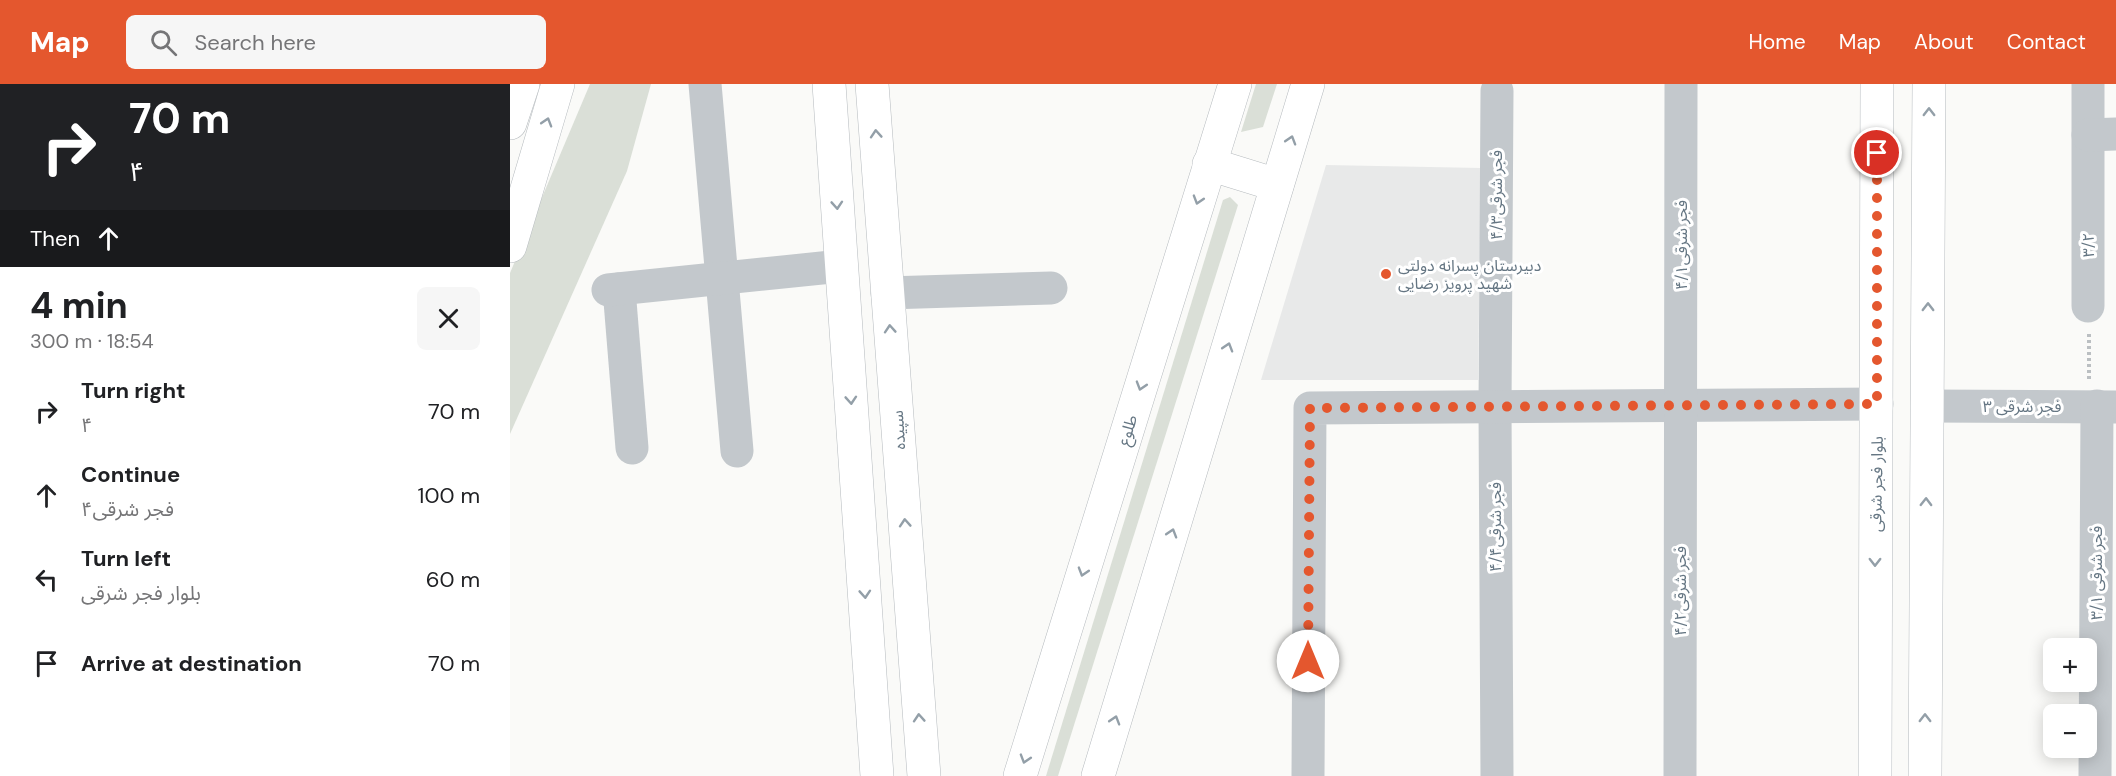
<!DOCTYPE html>
<meta charset="utf-8">
<style>
:root{--surface:#fff;--page:#f6f6f6;--text:#202124;--muted:#757577;--accent:#e4572e}
body{margin:0;font-family:"DM Sans","Noto Sans Arabic",sans-serif;background:var(--page);color:var(--text);height:100vh;display:flex;flex-direction:column;font-size:22px;white-space:nowrap}
*{box-sizing:border-box;margin:0}
p{font-size:20px;color:var(--muted)}
.icon{flex:none;width:33px;height:33px;fill:none;stroke:currentColor;stroke-width:2;stroke-linecap:round;stroke-linejoin:round}
.map{position:relative;flex:1;overflow:hidden}
.panel{display:flex;flex-direction:column;background:var(--surface);width:510px}
.panel>*{flex:none}
.hud{background:#202124;color:#fff;overflow:hidden}
.tools{position:absolute;left:1533px;top:554px;display:grid;gap:12px}
.tools a{display:grid;place-items:center;width:54px;height:54px;border-radius:9px;background:var(--surface);box-shadow:0 3px 15px #0003;font-size:30px}
.pin{position:absolute;display:grid;place-items:center;width:51px;height:51px;color:#fff;margin:-26px;border:3px solid #fff;border-radius:50%;box-shadow:0 2px 6px #0007}
.me{position:absolute;width:66px;margin:-33px;rotate:0deg;stroke-linejoin:round;filter:drop-shadow(0 0 4px #0008)}
.turn{display:flex;align-items:center;gap:21px;height:126px;padding:0 30px;font-size:27px}
.turn .icon{width:78px;height:78px;stroke-width:2.5}
.turn b{display:block;font-size:42px;line-height:51px}
.then{display:flex;align-items:center;height:57px;padding:0 30px;background:#0003;gap:12px;font-size:22px}
.round{display:grid;place-items:center;flex:none;width:63px;height:63px;border-radius:9px;background:var(--page)}
.overview{display:flex;align-items:center;justify-content:space-between;height:102px;padding:0 30px}
h1{font-size:36px;font-weight:700;line-height:45px}
ul{padding:0;list-style:none}
li{display:flex;align-items:center;gap:18px;height:84px;padding:0 30px}
li div{flex:1}
li b{display:block;font-size:22px}
li em{font-style:normal}
header{display:flex;align-items:center;gap:36px;box-sizing:border-box;height:84px;padding:0 30px;background:var(--accent);color:#fff}
header strong{font-size:28px}
nav{display:flex;gap:33px;margin-inline-start:auto;font-size:21px}
.search{width:420px;height:54px;background:var(--page);display:flex;align-items:center;gap:15px;box-sizing:border-box;padding:0 21px;border-radius:9px;color:var(--muted);font-size:22px}
main{display:flex;flex:1;min-height:0}
.map>svg:first-child{display:block}
</style>
<header>
<strong>Map</strong>
<div class="search"><svg class="icon" aria-label="search" viewBox="0 0 24 24"><circle cx="10" cy="10" r="6"/><path d="M15 15l6 6"/></svg>Search here</div>
<nav><a>Home</a><a>Map</a><a>About</a><a>Contact</a></nav>
</header>
<main>
<section class="panel">
<div class="hud">
<div class="turn"><svg class="icon" aria-label="right" viewBox="0 0 24 24"><path d="M7 20v-9h11M14 6l5 5-5 5"/></svg><div><b>70 m</b>۴</div></div>
<div class="then">Then<svg class="icon" aria-label="ahead" viewBox="0 0 24 24"><path d="M12 20V5M6 11l6-6 6 6"/></svg></div>
</div>
<div class="overview"><div><h1>4 min</h1><p>300 m · 18:54</p></div><a class="round"><svg class="icon" aria-label="close" viewBox="0 0 24 24"><path d="M6 6l12 12M18 6L6 18"/></svg></a></div>
<ul>
<li><svg class="icon" aria-label="right" viewBox="0 0 24 24"><path d="M7 20v-9h11M14 6l5 5-5 5"/></svg><div><b>Turn right</b><p>۴</p></div><em>70 m</em></li>
<li><svg class="icon" aria-label="ahead" viewBox="0 0 24 24"><path d="M12 20V5M6 11l6-6 6 6"/></svg><div><b>Continue</b><p>فجر شرقی۴</p></div><em>100 m</em></li>
<li><svg class="icon" aria-label="left" viewBox="0 0 24 24"><path d="M17 20v-9H6M10 6l-5 5 5 5"/></svg><div><b>Turn left</b><p>بلوار فجر شرقی</p></div><em>60 m</em></li>
<li><svg class="icon" aria-label="arrive" viewBox="0 0 24 24"><path d="M6 21V4h12l-3 4 3 4H6"/></svg><div><b>Arrive at destination</b></div><em>70 m</em></li>
</ul>
</section>
<div class="map">
<svg width="1606" height="692" viewBox="0 0 1606 692">
<rect width="100%" height="100%" fill="#fafaf8"/>
<!-- built -->
<path fill="#e8e9e9" d="M816,81L971,84L968,296H751Z"/>
<!-- green -->
<g fill="#dadfd7">
<path d="M80,0H141L117,87L0,350V189Z"/>
<path d="M746,0H767L753,43L731,48Z"/>
<path d="M720,113L728,121L548,692H536L713,116Z"/>
</g>
<g fill="none" stroke-linecap="round" stroke-linejoin="round">
<!-- major casing -->
<g stroke="#b5babe" stroke-width="34">
<g id="major">
<path d="M319,0L367,692"/>
<path d="M362,0L414,692"/>
<path d="M699,80L767,101"/>
<path d="M510,692L725,0"/>
<path d="M588,692L798,0"/>
<path d="M1365,692L1367,0"/>
<path d="M1415,692L1419,0"/>
</g>
</g>
<!-- highway casing -->
<g stroke="#b4b9bd" stroke-width="34">
<g id="highway">
<path d="M0,39L13,0"/>
<path d="M0,162L48,0"/>
</g>
</g>
<!-- path -->
<path stroke="#bbbfc2" stroke-width="4" stroke-dasharray="3 3" stroke-linecap="butt" d="M1579,250V296"/>
<!-- minor -->
<g stroke="#c3c8cc" stroke-width="33">
<path d="M195,0L227,367"/>
<path d="M1578,0V222"/>
<path d="M987,7L985,323L987,692"/>
<path d="M1578,51L1606,50"/>
<path d="M109,205L122,364"/>
<path d="M98,206L331,182"/>
<path d="M377,209L541,204"/>
<path d="M1417,322L1606,323"/>
<path d="M798,692L800,324L1367,320"/>
<path d="M1170,692L1171,0"/>
<path d="M1585,692L1587,322"/>
</g>
<!-- major -->
<use href="#major" stroke="#fff" stroke-width="33"/>
<!-- highway -->
<use href="#highway" stroke="#fff" stroke-width="33"/>
</g>
<!-- one-way arrows -->
<defs><path id="oneway-chevron" d="M-2-3.5L2.5 0L-2 3.5" fill="none" stroke-width="1.6" stroke-linecap="round" stroke-linejoin="round" transform="scale(1.5)"/></defs>
<g stroke="#939fa8">
<use href="#oneway-chevron" transform="translate(1419 28) rotate(-90)"/>
<use href="#oneway-chevron" transform="translate(37 38) rotate(-73)"/>
<use href="#oneway-chevron" transform="translate(366 50) rotate(-94)"/>
<use href="#oneway-chevron" transform="translate(781 56) rotate(-73)"/>
<use href="#oneway-chevron" transform="translate(688 116) rotate(107)"/>
<use href="#oneway-chevron" transform="translate(327 121) rotate(86)"/>
<use href="#oneway-chevron" transform="translate(1418 223) rotate(-90)"/>
<use href="#oneway-chevron" transform="translate(380 245) rotate(-94)"/>
<use href="#oneway-chevron" transform="translate(718 263) rotate(-73)"/>
<use href="#oneway-chevron" transform="translate(631 302) rotate(107)"/>
<use href="#oneway-chevron" transform="translate(341 316) rotate(86)"/>
<use href="#oneway-chevron" transform="translate(1416 418) rotate(-89)"/>
<use href="#oneway-chevron" transform="translate(395 439) rotate(-94)"/>
<use href="#oneway-chevron" transform="translate(662 449) rotate(-73)"/>
<use href="#oneway-chevron" transform="translate(1365 478) rotate(90)"/>
<use href="#oneway-chevron" transform="translate(573 488) rotate(107)"/>
<use href="#oneway-chevron" transform="translate(355 510) rotate(86)"/>
<use href="#oneway-chevron" transform="translate(409 634) rotate(-94)"/>
<use href="#oneway-chevron" transform="translate(1415 634) rotate(-90)"/>
<use href="#oneway-chevron" transform="translate(605 636) rotate(-73)"/>
<use href="#oneway-chevron" transform="translate(515 675) rotate(107)"/>
</g>
<g fill="none" stroke-linecap="round" stroke-linejoin="round">
<!-- route -->
<path stroke="#e4572e" stroke-width="10" stroke-dasharray="0 18" d="M798,577L800,324L1367,320V69"/>
</g>
<!-- markers -->
<circle fill="#e4572e" stroke="#fff" stroke-width="2" cx="876" cy="190" r="6"/>
<g text-anchor="middle" stroke-width="6" stroke-linejoin="round" paint-order="stroke">
<!-- street labels -->
<g font-size="16" fill="#657683" stroke="#fff">
<text transform="translate(986 111) rotate(-90)" y="6">فجر شرقی۴/۳</text>
<text transform="translate(1171 161) rotate(-90)" y="6">فجر شرقی۴/۱</text>
<text transform="translate(1578 161) rotate(-90)" y="6">۳/۲</text>
<text x="1512" y="328">۳ فجر شرقی</text>
<text transform="translate(388 346) rotate(-94)" y="6">سپیده</text>
<text transform="translate(617 346) rotate(-73)" y="6">طلوع</text>
<text transform="translate(1366 400) rotate(-89)" y="6">بلوار فجر شرقی</text>
<text transform="translate(985 443) rotate(-90)" y="6">فجر شرقی۴/۴</text>
<text transform="translate(1586 489) rotate(-90)" y="6">۳/۱ فجر شرقی</text>
<text transform="translate(1170 507) rotate(-90)" y="6">فجر شرقی۴/۲</text>
</g>
<!-- poi labels -->
<g font-size="16" fill="#657683" stroke="#fff" text-anchor="start">
<text x="888" y="187">دبیرستان پسرانه دولتی<tspan x="888" dy="18">شهید پرویز رضایی</tspan></text>
</g>
</g>
</svg>
<div class="tools">
<a>+</a>
<a>−</a>
</div>
<div class="pin" style="left:1367px;top:69px;background:#d93025"><svg class="icon" aria-label="arrive" viewBox="0 0 24 24"><path d="M6 21V4h12l-3 4 3 4H6"/></svg></div>
<svg class="me" style="left:798px;top:577px" viewBox="-20 -20 40 40"><circle r="19" fill="#fff"/><path d="M0-13L10 11 0 6-10 11z" fill="#e4572e"/></svg>
</div>
</main>
